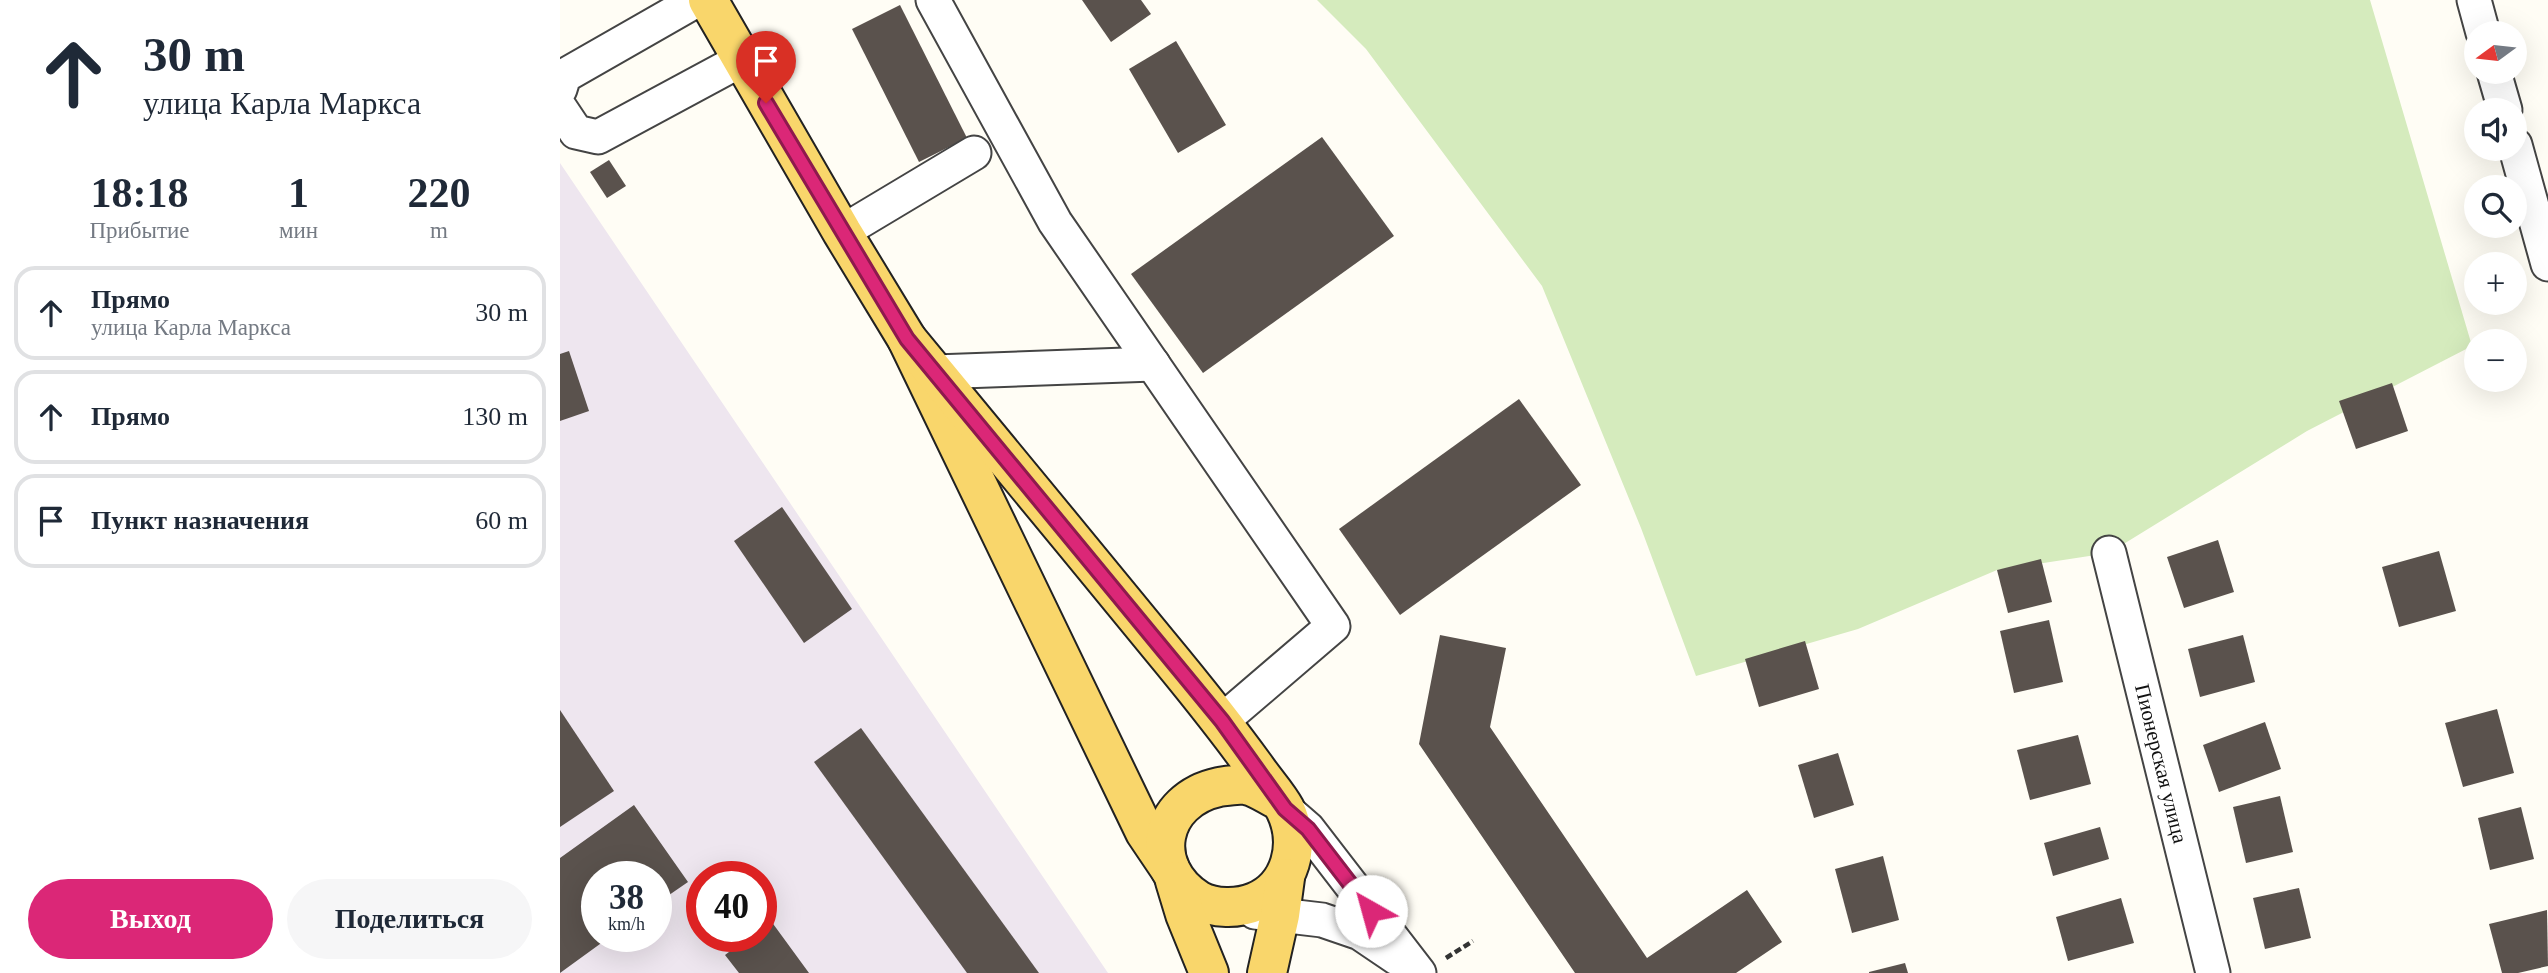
<!DOCTYPE html>
<html lang="ru">
<meta charset="utf-8">
<style>
:root{--surface:#fff;--page:#f6f6f7;--text:#1f2937;--muted:#747a83;--line:#e0e1e3;--accent:#db2777}
body{margin:0;font-family:"Times New Roman",serif;background:var(--page);color:var(--text);height:100vh;display:flex;flex-direction:column;font-size:26px;white-space:nowrap}
*{box-sizing:border-box;margin:0}
p{font-size:23px;color:var(--muted)}
.icon{flex:none;width:38px;height:38px;fill:none;stroke:currentColor;stroke-width:2;stroke-linecap:round;stroke-linejoin:round}
.map{position:relative;flex:1;overflow:hidden}
.drawer{display:flex;flex-direction:column;background:var(--surface);width:560px}
.drawer>*{flex:none}
.banner{background:#fff;color:var(--text);overflow:hidden}
.needle{width:46px;rotate:255deg}
.buttons{position:absolute;left:1904px;top:21px;display:grid;gap:14px}
.buttons a{display:grid;place-items:center;width:63px;height:63px;border-radius:50%;background:var(--surface);box-shadow:0 7px 28px #0002;font-size:35px}
.speed{position:absolute;left:21px;top:861px;display:flex;gap:14px;font-size:35px;font-weight:700;text-align:center}
.speed>*{display:grid;place-content:center;width:91px;height:91px;border-radius:50%;background:var(--surface);box-shadow:0 7px 28px #0002;line-height:1}
.speed small{font-size:18px;font-weight:400}
.speed .limit{border:10px solid #d22;background:#fff;color:#111}
.pin{position:absolute;display:grid;place-items:center;width:60px;height:60px;color:#fff;margin:-72px -30px;border-radius:50% 50% 50% 0;rotate:-45deg;box-shadow:0 0 7px #0007}
.pin .icon{rotate:45deg}
.me{position:absolute;width:77px;margin:-38px;rotate:322deg;stroke-linejoin:round;filter:drop-shadow(0 0 5px #0008)}
.turn{display:flex;align-items:center;gap:24px;height:147px;padding:0 28px;font-size:32px}
.turn .icon{width:91px;height:91px;stroke-width:2.5}
.turn b{display:block;font-size:49px;line-height:60px}
.eta{display:flex;justify-content:space-evenly;align-items:center;height:119px;text-align:center}
.eta b{font-size:42px;font-weight:700;line-height:49px}
.action{display:flex;gap:14px;margin-top:auto;padding:14px 28px}
.action a{flex:1;height:80px;border-radius:42px;background:var(--accent);color:#fff;font-size:28px;font-weight:700;line-height:80px;text-align:center}
.action a+a{background:var(--page);color:var(--text)}
ul{padding:0;list-style:none}
li{display:flex;align-items:center;gap:21px;height:94px;margin:0 14px 10px;padding:0 14px;border:4px solid var(--line);border-radius:21px}
li div{flex:1}
li b{display:block;font-size:26px}
li em{font-style:normal}
main{display:flex;flex:1;min-height:0}
.map>svg:first-child{display:block}
</style>
<main>
<section class="drawer">
<div class="banner">
<div class="turn"><svg class="icon" aria-label="ahead" viewBox="0 0 24 24"><path d="M12 20V5M6 11l6-6 6 6"/></svg><div><b>30 m</b>улица Карла Маркса</div></div>
</div>
<div class="eta">
<div><b>18:18</b><p>Прибытие</p></div>
<div><b>1</b><p>мин</p></div>
<div><b>220</b><p>m</p></div>
</div>
<ul>
<li><svg class="icon" aria-label="ahead" viewBox="0 0 24 24"><path d="M12 20V5M6 11l6-6 6 6"/></svg><div><b>Прямо</b><p>улица Карла Маркса</p></div><em>30 m</em></li>
<li><svg class="icon" aria-label="ahead" viewBox="0 0 24 24"><path d="M12 20V5M6 11l6-6 6 6"/></svg><div><b>Прямо</b></div><em>130 m</em></li>
<li><svg class="icon" aria-label="arrive" viewBox="0 0 24 24"><path d="M6 21V4h12l-3 4 3 4H6"/></svg><div><b>Пункт назначения</b></div><em>60 m</em></li>
</ul>
<div class="action"><a>Выход</a><a>Поделиться</a></div>
</section>
<div class="map">
<svg width="1988" height="973" viewBox="0 0 1988 973">
<rect width="100%" height="100%" fill="#fffdf5"/>
<!-- industrial -->
<path fill="#eee6ef" fill-rule="evenodd" d="M0,163L548,973H0ZM37,877H96V936H37ZM142,877H201V936H142Z"/>
<!-- green -->
<path fill="#d5ebbd" d="M757,0H1810L1912,346L1747,431L1549,553L1437,570L1298,629L1136,676L1081,528L982,286L806,49Z"/>
<!-- building -->
<g fill="#5a524d">
<path d="M522,0H581L591,14L551,42Z"/>
<path d="M340,5L407,138L359,162L292,29Z"/>
<path d="M616,41L666,125L618,153L569,69Z"/>
<path d="M762,137L834,236L643,373L571,274Z"/>
<path d="M49,160L66,186L47,198L30,172Z"/>
<path d="M9,351L29,411L0,421V354Z"/>
<path d="M1832,383L1848,431L1796,449L1779,401Z"/>
<path d="M959,399L1021,485L840,615L779,529Z"/>
<path d="M222,507L292,609L244,643L174,541Z"/>
<path d="M1658,540L1674,592L1624,608L1607,557Z"/>
<path d="M1879,551L1896,611L1839,627L1822,567Z"/>
<path d="M1481,559L1492,602L1448,613L1437,570Z"/>
<path d="M1489,620L1503,682L1454,693L1440,631Z"/>
<path d="M880,635L946,648L930,727L1087,958L1187,890L1222,942L1176,973H1015L859,744Z"/>
<path d="M1683,635L1695,682L1640,697L1628,649Z"/>
<path d="M1245,641L1259,689L1199,707L1185,659Z"/>
<path d="M1937,709L1954,773L1903,787L1885,723Z"/>
<path d="M0,710L54,791L0,827Z"/>
<path d="M1705,722L1721,769L1659,792L1643,745Z"/>
<path d="M301,728L479,973H407L254,762Z"/>
<path d="M1518,735L1531,784L1470,800L1457,750Z"/>
<path d="M1278,753L1294,805L1254,818L1238,765Z"/>
<path d="M1720,796L1733,852L1686,863L1673,807Z"/>
<path d="M74,805L128,882L96,904V877H37V936H51L0,973V858Z"/>
<path d="M1961,807L1974,859L1930,870L1918,818Z"/>
<path d="M1540,827L1549,859L1493,876L1484,843Z"/>
<path d="M1323,856L1339,920L1292,933L1275,869Z"/>
<path d="M1739,888L1751,938L1705,949L1693,898Z"/>
<path d="M1561,898L1574,943L1508,961L1496,917Z"/>
<path d="M1987,910L1988,966L1958,973H1942L1929,924Z"/>
<path d="M211,921L249,973H179L165,955L190,936H201V928Z"/>
<path d="M1345,963L1348,973H1309V972Z"/>
</g>
<g fill="none" stroke-linecap="round" stroke-linejoin="round">
<!-- minor casing -->
<g stroke="#444" stroke-width="37">
<g id="minor">
<path d="M373,0L495,222L773,626L662,721"/>
<path d="M1914,0L1923,33"/>
<path d="M1934,72L1945,110"/>
<path d="M0,89L4,76L137,0"/>
<path d="M0,108L16,132L38,137L181,60"/>
<path d="M1955,145L1988,264"/>
<path d="M282,232L414,153"/>
<path d="M375,372L593,364"/>
<path id="s1" d="M1549,553L1653,973"/>
<path d="M725,809L748,829L859,973"/>
<path d="M695,912L762,920L800,933L837,958"/>
</g>
</g>
<!-- major casing -->
<g stroke="#222" stroke-width="42">
<g id="major">
<path d="M148,0L282,232L347,339L585,832L610,869"/>
<path d="M347,339C432,441 515,543 599,645C633,686 666,727 697,770C706,783 718,796 725,809C742,844 731,887 695,902C678,909 654,909 638,900C586,867 598,800 659,787C666,786 677,784 685,785C696,786 709,796 718,800"/>
<path d="M615,881L625,914L649,973"/>
<path d="M707,973L720,915L725,878"/>
</g>
</g>
<!-- path -->
<path stroke="#333" stroke-width="4.5" stroke-dasharray="7 3.5" stroke-linecap="butt" d="M886,958L913,941"/>
<!-- minor -->
<use href="#minor" stroke="#fff" stroke-width="33"/>
<!-- major -->
<use href="#major" stroke="#f9d66b" stroke-width="38"/>
</g>
<g fill="none" stroke-linecap="round" stroke-linejoin="round">
<!-- route casing -->
<g stroke="#8e194d" stroke-width="18">
<path id="route" d="M206,103L347,339L662,721L725,809L748,829L811,911"/>
</g>
<!-- route -->
<use href="#route" stroke="#db2777" stroke-width="12"/>
</g>
<g text-anchor="middle" stroke-width="7" stroke-linejoin="round" paint-order="stroke">
<!-- street labels -->
<g font-size="21" fill="#111" stroke="#fff">
<text dy="7" stroke="none"><textPath href="#s1" startOffset="217">Пионерская улица</textPath></text>
</g>
</g>
</svg>
<div class="buttons">
<a><svg class="needle" viewBox="-14 -14 28 28"><path d="M0-13l5 13h-10z" fill="#e53935"/><path d="M0 13l5-13h-10z" fill="#747a83"/></svg></a>
<a><svg class="icon" aria-label="sound" viewBox="0 0 24 24"><path d="M4 9h4l5-4v14l-5-4H4zM17 9q2 3 0 6"/></svg></a>
<a><svg class="icon" aria-label="search" viewBox="0 0 24 24"><circle cx="10" cy="10" r="6"/><path d="M15 15l6 6"/></svg></a>
<a>+</a>
<a>−</a>
</div>
<div class="speed"><div>38<small>km/h</small></div><div class="limit">40</div></div>
<div class="pin" style="left:206px;top:103px;background:#d93025"><svg class="icon" aria-label="arrive" viewBox="0 0 24 24"><path d="M6 21V4h12l-3 4 3 4H6"/></svg></div>
<svg class="me" style="left:811px;top:911px" viewBox="-20 -20 40 40"><circle r="19" fill="#fff"/><path d="M0-13L10 11 0 6-10 11z" fill="#db2777"/></svg>
</div>
</main>
